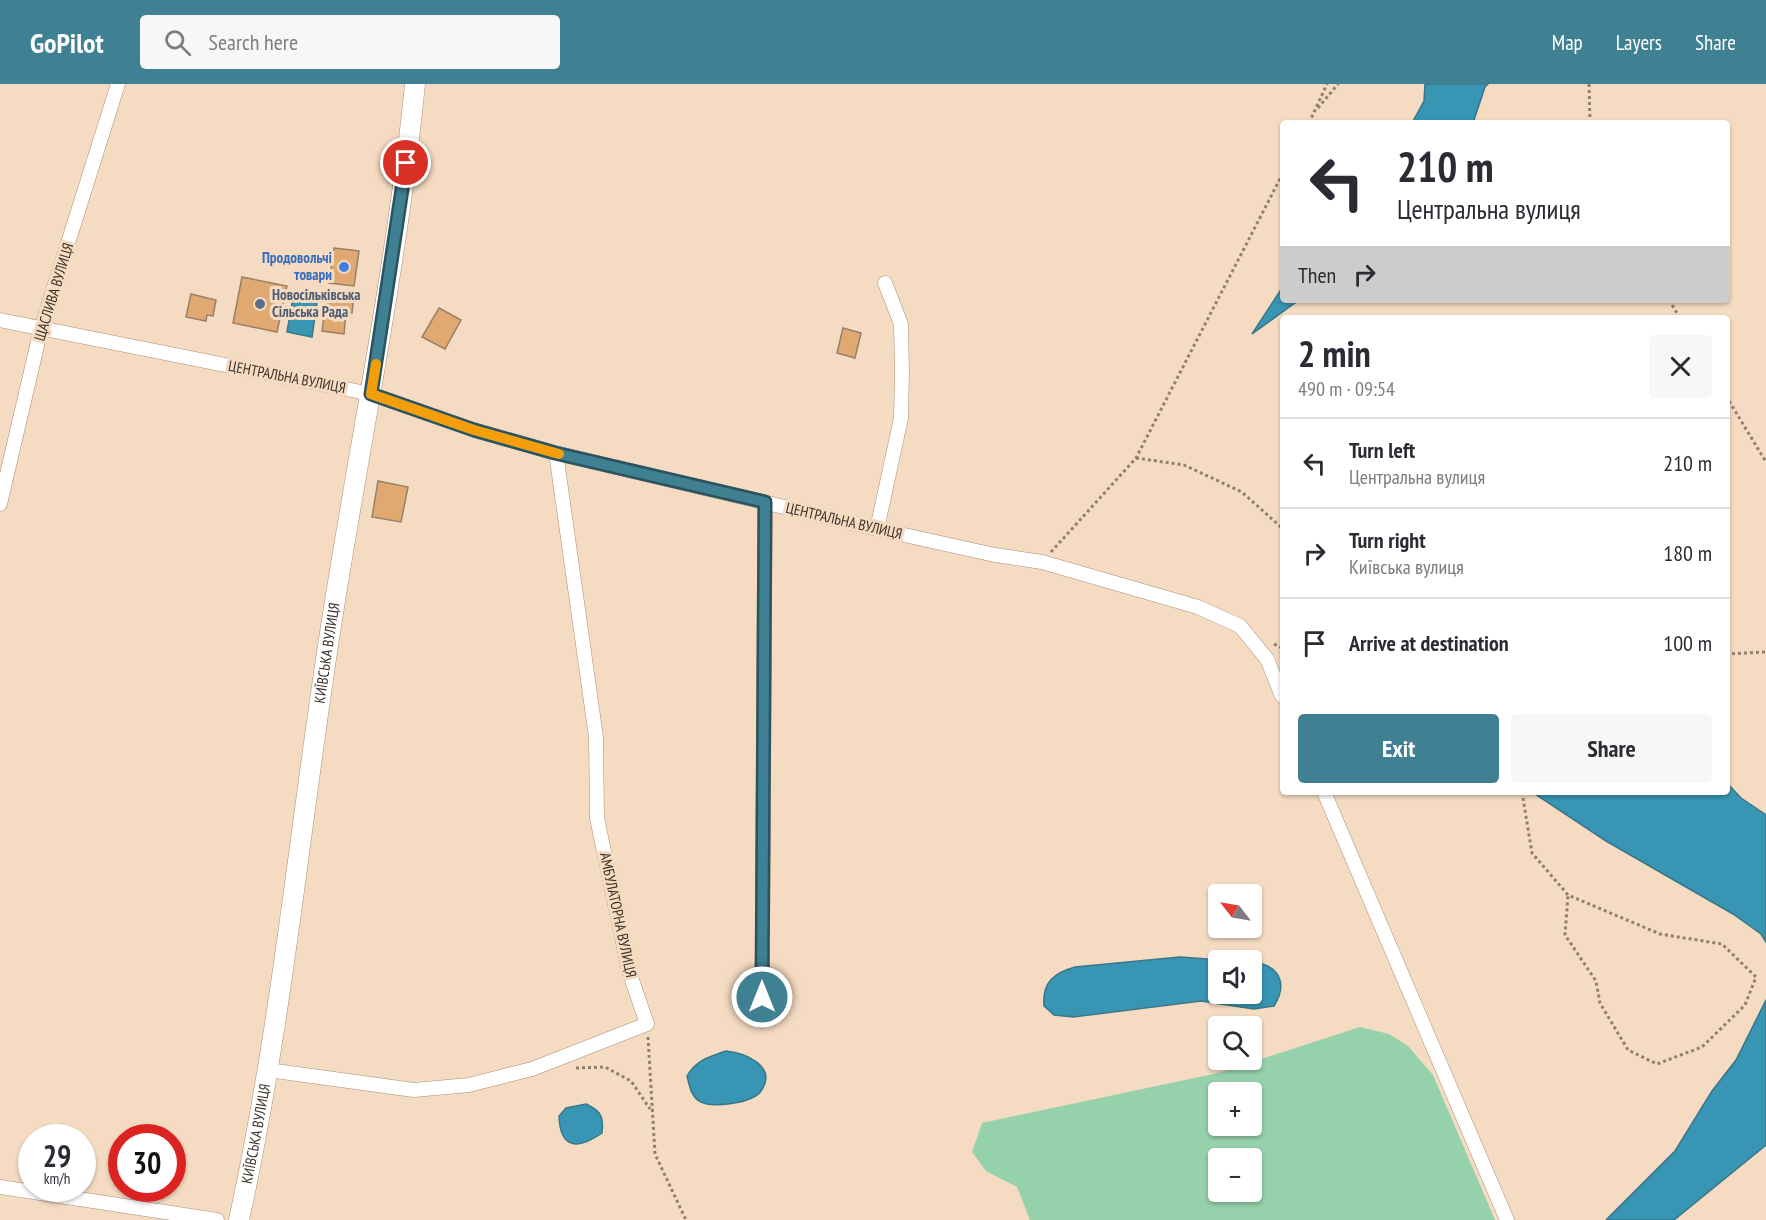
<!DOCTYPE html>
<meta charset="utf-8">
<style>
:root{--surface:#fff;--page:#f7f7f7;--text:#2b2b33;--muted:#7c7c81;--line:#e1e1e2;--accent:#408093}
body{margin:0;font-family:"PT Sans Narrow",sans-serif;background:var(--page);color:var(--text);height:100vh;display:flex;flex-direction:column;font-size:22px;white-space:nowrap}
*{box-sizing:border-box;margin:0}
p{font-size:20px;color:var(--muted)}
.icon{flex:none;width:33px;height:33px;fill:none;stroke:currentColor;stroke-width:2;stroke-linecap:round;stroke-linejoin:round}
.map{position:relative;flex:1;overflow:hidden}
.panel{position:absolute;left:1280px;top:231px;width:450px;height:480px;display:flex;flex-direction:column;background:var(--surface);border-radius:6px;box-shadow:0 2px 4px #0004}
.panel>*{flex:none}
.guide{position:absolute;left:1280px;top:36px;width:450px;height:183px;border-radius:6px;box-shadow:0 2px 4px #0004;background:#fff;color:var(--text);overflow:hidden}
.needle{width:39px;rotate:301deg}
.tools{position:absolute;left:1208px;top:800px;display:grid;gap:12px}
.tools a{display:grid;place-items:center;width:54px;height:54px;border-radius:6px;background:var(--surface);box-shadow:0 2px 4px #0004;font-size:30px}
.speed{position:absolute;left:18px;top:1040px;display:flex;gap:12px;font-size:30px;font-weight:700;text-align:center}
.speed>*{display:grid;place-content:center;width:78px;height:78px;border-radius:50%;background:var(--surface);box-shadow:0 2px 4px #0004;line-height:1}
.speed small{font-size:15px;font-weight:400}
.speed .limit{border:9px solid #d22;background:#fff;color:#111}
.pin{position:absolute;display:grid;place-items:center;width:51px;height:51px;color:#fff;margin:-26px;border:3px solid #fff;border-radius:50%;box-shadow:0 2px 6px #0007}
.me{position:absolute;width:66px;margin:-33px;rotate:0deg;stroke-linejoin:round;filter:drop-shadow(0 0 4px #0008)}
.turn{display:flex;align-items:center;gap:21px;height:126px;padding:0 18px;font-size:27px}
.turn .icon{width:78px;height:78px;stroke-width:2.5}
.turn b{display:block;font-size:42px;line-height:51px}
.then{display:flex;align-items:center;height:57px;padding:0 18px;background:#0003;gap:12px;font-size:22px}
.round{display:grid;place-items:center;flex:none;width:63px;height:63px;border-radius:6px;background:var(--page)}
.head{display:flex;align-items:center;justify-content:space-between;height:102px;padding:0 18px}
h1{font-size:36px;font-weight:800;line-height:45px}
.action{display:flex;gap:12px;margin-top:auto;padding:12px 18px}
.action a{flex:1;height:69px;border-radius:6px;background:var(--accent);color:#fff;font-size:24px;font-weight:800;line-height:69px;text-align:center}
.action a+a{background:var(--page);color:var(--text)}
ul{padding:0;list-style:none}
li{display:flex;align-items:center;gap:18px;height:90px;padding:0 18px;border-top:2px solid var(--line)}
li div{flex:1}
li b{display:block;font-size:22px}
li em{font-style:normal}
header{display:flex;align-items:center;gap:36px;box-sizing:border-box;height:84px;padding:0 30px;background:var(--accent);color:#fff}
header strong{font-size:28px}
nav{display:flex;gap:33px;margin-inline-start:auto;font-size:21px}
.search{width:420px;height:54px;background:var(--page);display:flex;align-items:center;gap:15px;box-sizing:border-box;padding:0 21px;border-radius:6px;color:var(--muted);font-size:22px}
.map>svg:first-child{display:block}
</style>
<header>
<strong>GoPilot</strong>
<div class="search"><svg class="icon" aria-label="search" viewBox="0 0 24 24"><circle cx="10" cy="10" r="6"/><path d="M15 15l6 6"/></svg>Search here</div>
<nav><a>Map</a><a>Layers</a><a>Share</a></nav>
</header>
<div class="map">
<svg width="1766" height="1136" viewBox="0 0 1766 1136">
<rect width="100%" height="100%" fill="#f5dbc2"/>
<!-- green -->
<path fill="#95d1aa" fill-rule="evenodd" d="M1360,943L1389,950L1408,962L1433,991L1495,1136H1030L1017,1103L986,1087L972,1068L982,1039L1218,989ZM1218,1008H1251V1041H1218ZM1218,1074H1251V1107H1218Z"/>
<!-- water -->
<g fill="#3895b4" stroke="#39778a" stroke-width="1.5">
<path d="M1425,0H1488L1485,3L1473,39H1412L1424,17Z"/>
<path d="M1282,204V216H1299L1252,250Z"/>
<path d="M294,207L318,211L312,253L287,248Z"/>
<path d="M1727,699L1741,714L1766,731V858L1761,850L1733,830L1606,757L1532,708H1726Z"/>
<path d="M1180,873L1221,876H1218V909H1251V878C1278,880 1289,898 1274,922L1254,925L1201,917L1073,933L1054,931L1044,922C1042,898 1054,889 1075,883Z"/>
<path d="M1766,916V1061L1674,1136H1606L1675,1067L1712,1007L1736,976Z"/>
<path d="M726,967C745,969 778,982 761,1007C753,1019 711,1025 699,1017C691,1012 689,1000 687,992C696,976 709,973 726,967Z"/>
<path d="M586,1020C601,1027 604,1033 602,1049C578,1066 560,1065 559,1032L566,1024Z"/>
</g>
<!-- building -->
<g fill="#e1a972" stroke="#977f69" stroke-width="1.5">
<path d="M334,164L359,167L354,202L329,199Z"/>
<path d="M242,193L287,202L277,248L233,239Z"/>
<path d="M327,208L354,212L352,229L346,228L344,250L322,247Z"/>
<path d="M191,210L216,216L213,232L207,231L206,237L186,233Z"/>
<path d="M439,224L461,236L445,265L422,253Z"/>
<path d="M843,244L861,249L855,274L837,269Z"/>
<path d="M378,397L408,403L401,438L372,433Z"/>
</g>
<g fill="none" stroke-linecap="round" stroke-linejoin="round">
<!-- street casing -->
<g stroke="#a88f78" stroke-width="15">
<g id="street">
<path d="M0,236L371,310L474,346L556,369L877,445L995,471L1042,478L1198,523L1240,542L1267,575L1282,612"/>
<path d="M0,420L41,245L118,0"/>
<path d="M877,445L901,334L902,288L901,240L885,199"/>
<path d="M1324,708L1507,1136"/>
<path d="M762,937L765,419"/>
<path d="M268,986L414,1006L469,1001L532,985L647,940L629,887L597,734L596,653L556,369"/>
<path d="M0,1103L217,1136"/>
</g>
</g>
<!-- secondary casing -->
<g stroke="#a88f78" stroke-width="21">
<g id="secondary">
<path id="s1" d="M239,1136C282,940 300,740 331,542C359,362 397,182 415,0"/>
</g>
</g>
<!-- path -->
<g stroke="#918070" stroke-width="3" stroke-dasharray="3 3" stroke-linecap="butt">
<path d="M1589,0L1590,39"/>
<path d="M1318,24L1338,0"/>
<path d="M1309,39L1327,0"/>
<path d="M1669,216L1680,234"/>
<path d="M1726,312L1766,378"/>
<path d="M1136,374L1184,381L1242,408L1282,444"/>
<path d="M1051,468L1136,374L1282,91"/>
<path d="M1274,560L1282,564"/>
<path d="M1726,570L1766,568"/>
<path d="M1522,708L1532,769L1568,811L1660,850L1722,860L1756,893L1745,921L1702,963L1657,980L1628,966L1600,919L1596,897L1565,851L1568,811"/>
<path d="M648,953L655,1070L686,1136"/>
<path d="M576,984L605,983L631,997L650,1025"/>
</g>
<!-- street -->
<use href="#street" stroke="#fff" stroke-width="14"/>
<!-- secondary -->
<use href="#secondary" stroke="#fff" stroke-width="20"/>
</g>
<g fill="none" stroke-linecap="round" stroke-linejoin="round">
<!-- route casing -->
<g stroke="#2a5360" stroke-width="15">
<path id="route" d="M406,79L371,310L474,346L555,369L765,418L762,913"/>
</g>
<!-- route -->
<use href="#route" stroke="#408093" stroke-width="10"/>
<!-- slow -->
<path stroke="#f59e0b" stroke-width="10" d="M376,280L371,310L474,346L559,370"/>
</g>
<!-- markers -->
<circle fill="#3f7fe0" stroke="#f5dbc2" stroke-width="2" cx="344" cy="183" r="6"/>
<circle fill="#5c6f8a" stroke="#f5dbc2" stroke-width="2" cx="260" cy="220" r="6"/>
<g text-anchor="middle" stroke-width="6" stroke-linejoin="round" paint-order="stroke">
<!-- shop labels -->
<g font-size="15" font-weight="bold" fill="#366cbe" stroke="#f5dbc2" text-anchor="end">
<text x="332" y="179">Продовольчі<tspan x="332" dy="17">товари</tspan></text>
</g>
<!-- street labels -->
<g font-size="15" fill="#3c3229" stroke="#f5dbc2">
<text transform="translate(54 208) rotate(-73)" y="5">ЩАСЛИВА ВУЛИЦЯ</text>
<text transform="translate(287 293) rotate(11)" y="5">ЦЕНТРАЛЬНА ВУЛИЦЯ</text>
<text transform="translate(844 437) rotate(13)" y="5">ЦЕНТРАЛЬНА ВУЛИЦЯ</text>
<text dy="5" stroke="none"><textPath href="#s1" startOffset="574">КИЇВСЬКА ВУЛИЦЯ</textPath></text>
<text transform="translate(618 831) rotate(78)" y="5">АМБУЛАТОРНА ВУЛИЦЯ</text>
<text dy="5" stroke="none"><textPath href="#s1" startOffset="88">КИЇВСЬКА ВУЛИЦЯ</textPath></text>
</g>
<!-- service labels -->
<g font-size="15" font-weight="bold" fill="#4e5e75" stroke="#f5dbc2" text-anchor="start">
<text x="272" y="216">Новосільківська<tspan x="272" dy="17">Сільська Рада</tspan></text>
</g>
</g>
</svg>
<div class="tools">
<a><svg class="needle" viewBox="-14 -14 28 28"><path d="M0-13l5 13h-10z" fill="#e53935"/><path d="M0 13l5-13h-10z" fill="#7c7c81"/></svg></a>
<a><svg class="icon" aria-label="sound" viewBox="0 0 24 24"><path d="M4 9h4l5-4v14l-5-4H4zM17 9q2 3 0 6"/></svg></a>
<a><svg class="icon" aria-label="search" viewBox="0 0 24 24"><circle cx="10" cy="10" r="6"/><path d="M15 15l6 6"/></svg></a>
<a>+</a>
<a>−</a>
</div>
<div class="speed"><div>29<small>km/h</small></div><div class="limit">30</div></div>
<div class="pin" style="left:406px;top:79px;background:#d93025"><svg class="icon" aria-label="arrive" viewBox="0 0 24 24"><path d="M6 21V4h12l-3 4 3 4H6"/></svg></div>
<svg class="me" style="left:762px;top:913px" viewBox="-20 -20 40 40"><circle r="17" fill="#408093" stroke="#fff" stroke-width="3"/><path d="M0-11L8 9 0 5-8 9z" fill="#fff"/></svg>
<div class="guide">
<div class="turn"><svg class="icon" aria-label="left" viewBox="0 0 24 24"><path d="M17 20v-9H6M10 6l-5 5 5 5"/></svg><div><b>210 m</b>Центральна вулиця</div></div>
<div class="then">Then<svg class="icon" aria-label="right" viewBox="0 0 24 24"><path d="M7 20v-9h11M14 6l5 5-5 5"/></svg></div>
</div>
<section class="panel">
<div class="head"><div><h1>2 min</h1><p>490 m · 09:54</p></div><a class="round"><svg class="icon" aria-label="close" viewBox="0 0 24 24"><path d="M6 6l12 12M18 6L6 18"/></svg></a></div>
<ul>
<li><svg class="icon" aria-label="left" viewBox="0 0 24 24"><path d="M17 20v-9H6M10 6l-5 5 5 5"/></svg><div><b>Turn left</b><p>Центральна вулиця</p></div><em>210 m</em></li>
<li><svg class="icon" aria-label="right" viewBox="0 0 24 24"><path d="M7 20v-9h11M14 6l5 5-5 5"/></svg><div><b>Turn right</b><p>Київська вулиця</p></div><em>180 m</em></li>
<li><svg class="icon" aria-label="arrive" viewBox="0 0 24 24"><path d="M6 21V4h12l-3 4 3 4H6"/></svg><div><b>Arrive at destination</b></div><em>100 m</em></li>
</ul>
<div class="action"><a>Exit</a><a>Share</a></div>
</section>
</div>
